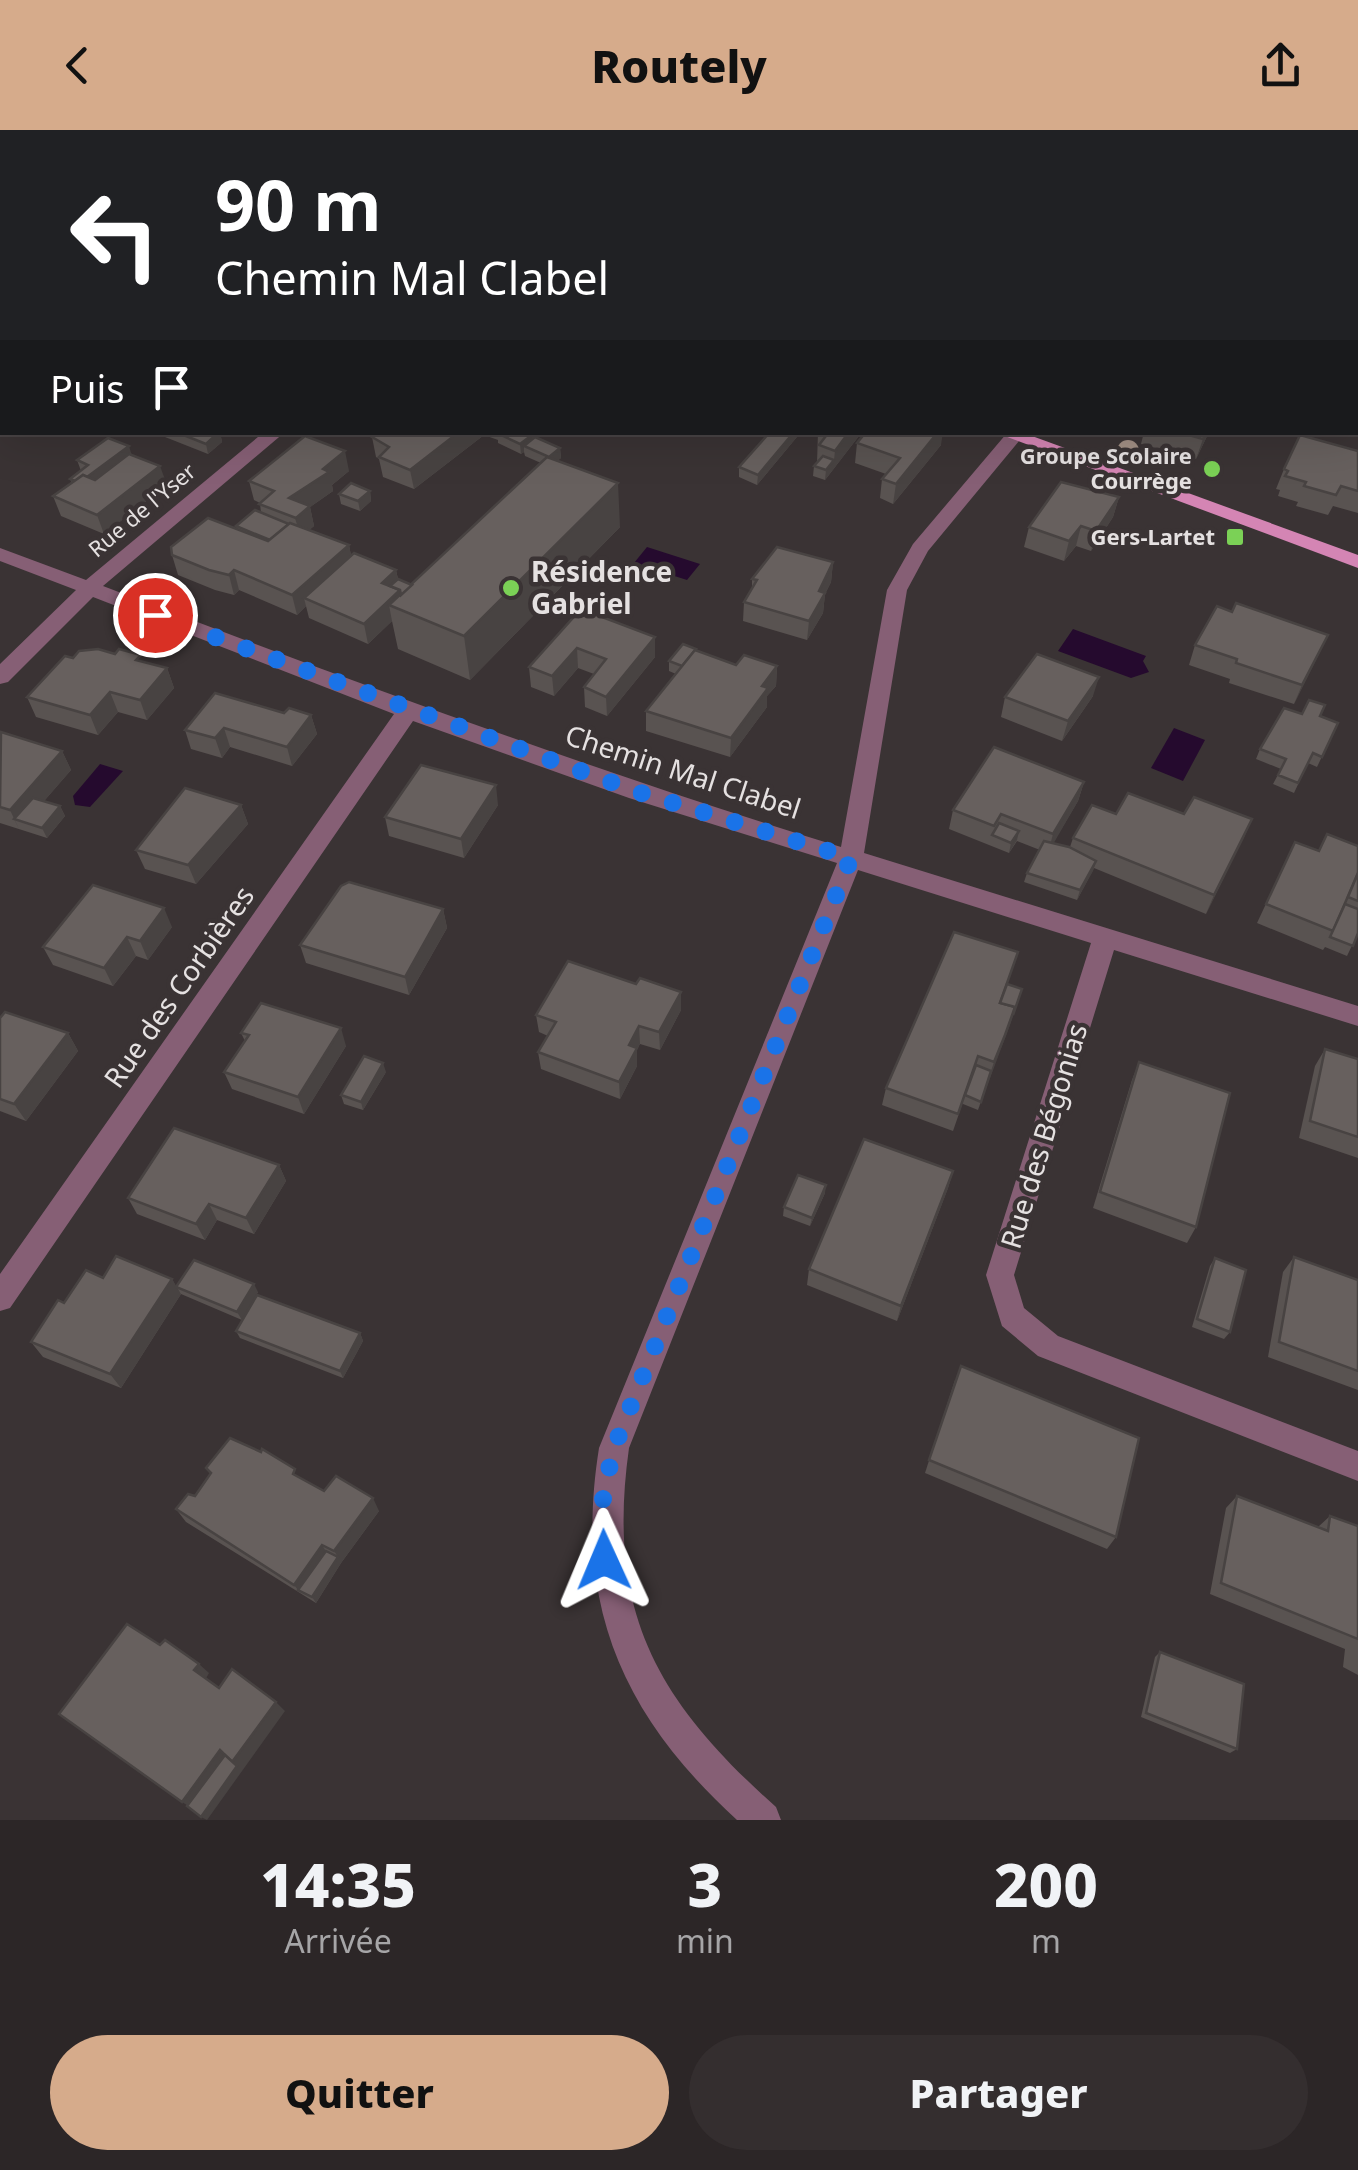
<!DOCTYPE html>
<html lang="fr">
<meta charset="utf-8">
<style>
:root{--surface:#2c2627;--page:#342e2f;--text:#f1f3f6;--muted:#a6a5a7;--line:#484344;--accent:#d6ab8b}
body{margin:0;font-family:"Noto Sans",sans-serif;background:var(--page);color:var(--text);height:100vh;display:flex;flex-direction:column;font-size:38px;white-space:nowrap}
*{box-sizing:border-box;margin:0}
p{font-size:32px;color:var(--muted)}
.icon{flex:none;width:55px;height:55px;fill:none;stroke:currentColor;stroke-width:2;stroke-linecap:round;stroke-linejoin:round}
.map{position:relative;height:1690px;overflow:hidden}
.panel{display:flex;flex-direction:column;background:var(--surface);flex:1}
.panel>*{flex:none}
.banner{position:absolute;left:0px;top:0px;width:1360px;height:305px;box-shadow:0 10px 40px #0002,0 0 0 2px var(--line);background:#202124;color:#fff;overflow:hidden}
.pin{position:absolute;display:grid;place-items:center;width:85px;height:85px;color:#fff;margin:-42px;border:5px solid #fff;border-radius:50%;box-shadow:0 2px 10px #0007}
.me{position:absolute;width:110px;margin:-55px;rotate:359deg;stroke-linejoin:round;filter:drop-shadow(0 0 8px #0008)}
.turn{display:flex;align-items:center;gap:35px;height:210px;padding:0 50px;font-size:45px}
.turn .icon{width:130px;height:130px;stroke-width:2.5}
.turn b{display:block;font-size:70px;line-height:85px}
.then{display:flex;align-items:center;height:95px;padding:0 50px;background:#0003;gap:20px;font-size:38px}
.eta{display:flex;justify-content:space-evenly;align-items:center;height:170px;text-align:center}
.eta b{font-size:60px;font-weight:800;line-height:70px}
.primary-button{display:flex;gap:20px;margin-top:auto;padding:20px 50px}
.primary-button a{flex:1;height:115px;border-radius:60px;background:var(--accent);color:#111;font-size:40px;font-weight:800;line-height:115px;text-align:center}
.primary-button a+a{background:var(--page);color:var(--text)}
header{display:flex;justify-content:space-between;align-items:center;height:130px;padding:0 50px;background:var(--accent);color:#111;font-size:45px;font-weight:800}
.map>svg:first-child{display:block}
</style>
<header><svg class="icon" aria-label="back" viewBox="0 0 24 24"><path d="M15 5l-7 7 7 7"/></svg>Routely<svg class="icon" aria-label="share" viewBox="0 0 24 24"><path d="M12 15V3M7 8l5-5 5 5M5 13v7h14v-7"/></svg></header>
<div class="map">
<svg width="1358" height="1690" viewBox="0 0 1358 1690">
<rect width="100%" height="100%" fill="#3a3334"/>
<!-- water -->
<g fill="#250a2e">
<path d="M647,417L700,434L687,450L634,433Z"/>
<path d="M1073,499L1146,526L1143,531L1149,542L1131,548L1058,521Z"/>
<path d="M1174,598L1205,610L1183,651L1151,638Z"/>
<path d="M100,634L123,641L90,677L75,675L73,666Z"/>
</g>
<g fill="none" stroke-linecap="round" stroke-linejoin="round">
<!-- path -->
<path stroke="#969192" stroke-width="4" stroke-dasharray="1 5" stroke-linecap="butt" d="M1129,0L1136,2"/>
<!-- minor -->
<path fill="#865f75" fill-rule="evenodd" d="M264,302H285L103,456C348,550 591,640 841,717L887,460L913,414L1007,303H1019V311L928,421L907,460L864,723L1358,876V896L1114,820L1014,1145L1024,1178L1058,1206L1358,1321V1351L1038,1226L1002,1196L986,1145L1091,813L858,740L629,1318C606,1481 656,1570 776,1677L781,1690H737C621,1584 574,1474 599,1318L837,733L629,668L413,591L10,1178L0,1181V1144L394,584L93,467L8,552L0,554V534L76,460L0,431V418L86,450Z"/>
<!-- major -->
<g fill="#d485b4" fill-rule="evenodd">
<path d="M328,0H346L347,2H329Z"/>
<path d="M994,302H1021L1358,425V438Z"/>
</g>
</g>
<!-- trees -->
<circle fill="#a29085" cx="1128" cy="321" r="11"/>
<!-- wall -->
<g fill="#595351">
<path d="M417,0H492L489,2H418Z"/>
<rect x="842" y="0" width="74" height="2"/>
<path d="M965,0H990L989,2H965Z"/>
<path d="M2,172V251L0,250V174Z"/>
<path d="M164,302H220L222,312L208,324L165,307Z"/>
<path d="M377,302H526L532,305L533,309L560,318L561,328L557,331L620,397L470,550L398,519L392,491L368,514L309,488L306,476L297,485L239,460L234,465L215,460L178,445L172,425L237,400L236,396L261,383L260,373L254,370L249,351L349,341L332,355L333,361L310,377L314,396L309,400L349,415L351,426L396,440L398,449L412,455L541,333L525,326L524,322L521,324L498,313V310L484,305L414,359L383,347L379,329L376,327L372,307Z"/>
<path d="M769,302H801L757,355L739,347V337Z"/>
<path d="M818,302H862L825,350L813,346L814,336L817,333Z"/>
<path d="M1144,302H1209L1196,329L1141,314Z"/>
<path d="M857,313L941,315L893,374L880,368L882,349L886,344L855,333Z"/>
<path d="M1358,321V383L1333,376L1328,385L1296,376L1298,372L1278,366L1280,360L1276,359L1284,339Z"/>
<path d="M132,325L167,355L104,404L61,386L53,366L72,353L70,349L81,341L77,330Z"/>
<path d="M370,361L371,371L360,381L341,374L339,364Z"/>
<path d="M1119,367L1113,387L1091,421L1076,416L1064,431L1024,417L1029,397Z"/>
<path d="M833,432L831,452L825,464L823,483L807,510L743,491L744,472L752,459V449Z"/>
<path d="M581,479L655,527L607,586L585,577L584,557L594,544L578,538L554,566L531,557L529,537Z"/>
<path d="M1232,482L1328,505L1294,574L1229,553L1230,549L1189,535L1195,515Z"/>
<path d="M696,520L736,535L777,536L776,556L767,566V577L730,627L646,601V581L676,544L669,541V531Z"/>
<path d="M115,524L167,538L174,558L147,590L118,582L98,605L36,587L27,567L73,528Z"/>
<path d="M1093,566L1062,611L1001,587L1005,567Z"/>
<path d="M284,583L311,585L317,604L292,636L230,617L222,628L191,619L185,600Z"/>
<path d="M1302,584L1320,586L1338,593L1317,637L1308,633L1294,663L1273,654L1281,639L1256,629L1260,619Z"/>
<path d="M0,604L62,621L71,640L44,671L60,676L65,686L47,708L0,693Z"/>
<path d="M1084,652L1078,671L1053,713L1070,717L1073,708L1116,684H1184L1252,689L1206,784L1094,738L1077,770L1024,752L1027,743L1040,720L1017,711L1009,723L949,699L953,680Z"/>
<path d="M241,675L248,694L196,754L145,739L136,720Z"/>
<path d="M498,675L464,728L389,706L385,687Z"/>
<path d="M1295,712L1318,721L1358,716V803L1347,826L1325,817L1323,820L1257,793Z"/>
<path d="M443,779L447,798L409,865L306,833L300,815Z"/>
<path d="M172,797L148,830L136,826L113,856L53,835L43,817Z"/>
<path d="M1008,854L1022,859L978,980L963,974V972L953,1001L882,975L886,958Z"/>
<path d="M681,880L660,920L640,914L637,919V936L620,969L541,939L538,922L548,906L539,902L536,885Z"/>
<path d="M0,888L68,903L78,921L26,991L0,981Z"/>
<path d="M241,903L346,916L304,984L232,959L224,942L245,911Z"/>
<path d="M1325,919L1358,929V1028L1299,1008L1315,936Z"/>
<path d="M1139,932L1196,1097L1187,1113L1093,1078L1132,950Z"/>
<path d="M386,942L363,980L344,974L341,965Z"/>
<path d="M279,1035L286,1051L254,1104L217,1090L205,1110L137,1084L128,1068Z"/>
<path d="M953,1041L948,1058L897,1191L807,1155L809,1139Z"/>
<path d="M825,1063L810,1096L783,1086L784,1077Z"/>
<path d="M1294,1127L1358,1150V1260L1268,1227L1283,1142Z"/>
<path d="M1215,1128L1230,1202L1224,1209L1192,1197L1210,1136Z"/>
<path d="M103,1148L172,1149L176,1157L258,1162L242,1190L181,1164L121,1258L43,1227L31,1212L64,1173Z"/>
<path d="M236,1201L360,1203L363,1211L343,1248L240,1208Z"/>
<path d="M955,1250L1116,1407L1107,1419L925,1343Z"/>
<path d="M301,1349L324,1361L379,1381L341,1433L316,1473L186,1392L176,1379L195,1366Z"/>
<path d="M1237,1366L1318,1397L1330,1386L1358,1396V1545L1343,1537L1345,1519L1210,1464L1226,1378Z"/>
<path d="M1160,1522L1237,1619L1230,1623L1141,1587L1155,1527Z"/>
</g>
<!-- shaded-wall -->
<g fill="#484342">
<path d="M125,0H160L156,2H121Z"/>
<path d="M467,0H492L489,2H467Z"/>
<path d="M220,302L222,312L208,324L206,314Z"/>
<path d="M459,302H484V305L414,359L410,340Z"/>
<path d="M794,302H801L757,355L758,345Z"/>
<path d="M849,302H862L825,350L826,340L834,330L835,321Z"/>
<path d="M938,302H943L941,315L893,374L896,354Z"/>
<path d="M1206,302H1209L1196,329L1203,309Z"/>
<path d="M532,305L533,315L524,316V322L521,324L520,314Z"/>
<path d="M129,316L132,326L83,362L79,352Z"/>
<path d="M560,318L561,328L549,337V327Z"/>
<path d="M345,321L349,341L332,355L333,361L310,377L314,396L282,424L298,398L289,368Z"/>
<path d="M160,336L167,355L104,404L97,385Z"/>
<path d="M618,353L620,397L470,550L464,506Z"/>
<path d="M370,361L371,371L360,381L358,371Z"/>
<path d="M1119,367L1113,387L1091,421L1096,401Z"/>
<path d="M1081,396L1076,416L1064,431L1069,411Z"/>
<path d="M349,415L353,435L304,468L306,476L297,485L292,465Z"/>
<path d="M833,432L831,452L825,464L823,483L807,510L809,491L819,461Z"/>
<path d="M234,440L239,460L234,465L229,445Z"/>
<path d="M396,440L400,459L382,453Z"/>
<path d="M400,460L404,480L389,475L392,491L368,514L364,494Z"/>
<path d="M1328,505L1319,524L1294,574L1302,555Z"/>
<path d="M655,507V527L607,586L606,567Z"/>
<path d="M577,518L578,538L554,566L552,546Z"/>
<path d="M777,536L776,556L767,566V577L730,627L731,608L762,556Z"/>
<path d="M167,538L174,558L147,590L140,570Z"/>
<path d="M1099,547L1093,566L1062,611L1068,591Z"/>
<path d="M110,562L118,582L98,605L90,585Z"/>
<path d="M311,585L317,604L292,636L287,617Z"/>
<path d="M224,598L230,617L222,628L215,608Z"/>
<path d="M62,621L71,640L25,693L14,689L19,699L10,680Z"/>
<path d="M1084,652L1078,671L1048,723L1053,704Z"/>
<path d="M496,655L498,675L464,728L461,709Z"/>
<path d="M241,675L248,694L196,754L188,735Z"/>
<path d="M60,676L65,686L47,708L42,698Z"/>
<path d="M1252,689L1244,708L1206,784L1214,765Z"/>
<path d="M1019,701L1017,710L1009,723L1011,713Z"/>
<path d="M1096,731L1093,741L1077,770L1080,760Z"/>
<path d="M164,778L172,797L148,830L140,811Z"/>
<path d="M443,779L447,798L409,865L405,847Z"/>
<path d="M127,807L136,826L113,856L104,838Z"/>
<path d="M1022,859L1010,895L978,980L994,932Z"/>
<path d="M681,862V880L660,920L659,902Z"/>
<path d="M639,896L640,914L637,919V936L620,969L619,952L629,915Z"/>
<path d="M341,898L346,916L304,984L298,967Z"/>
<path d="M68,903L78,921L26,991L14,974Z"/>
<path d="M383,933L386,942L363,980L361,972Z"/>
<path d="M279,1035L286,1051L254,1104L246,1088Z"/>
<path d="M953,1041L948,1058L897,1191L901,1176Z"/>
<path d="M826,1055L825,1063L810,1096L812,1088Z"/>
<path d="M209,1074L217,1090L205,1110L196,1094Z"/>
<path d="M172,1149L181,1164L121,1258L110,1244Z"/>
<path d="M254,1154L258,1162L242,1190L237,1182Z"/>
<path d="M360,1203L363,1211L343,1248L340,1241Z"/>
<path d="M373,1368L379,1381L341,1433L316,1473L312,1467L338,1427L334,1421Z"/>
<path d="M322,1415L329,1426L298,1460L294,1455Z"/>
<path d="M199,1534L209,1543L205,1550L194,1540Z"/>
<path d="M276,1572L285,1581L207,1690L201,1687L193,1679L182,1672L220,1620Z"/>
</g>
<!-- building -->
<g fill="#67605e" stroke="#484342" stroke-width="2.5">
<path d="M60,0H125L121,2H65L59,1Z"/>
<path d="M177,0H226L222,2H173Z"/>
<path d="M233,0H251L259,2H229Z"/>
<path d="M513,0H533L530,2H510Z"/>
<path d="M682,0H723L720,2H680Z"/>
<path d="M875,0H906L904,2H887Z"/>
<path d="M2,172V232L0,233V174Z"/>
<path d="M176,302H219L206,314Z"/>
<path d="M377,302H459L410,340L379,327L389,317L372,307Z"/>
<path d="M526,302L532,305L520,314L497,303Z"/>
<path d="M770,302H794L758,345L739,337Z"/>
<path d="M829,302H849L835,321L819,315Z"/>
<path d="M866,302H938L896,354L882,349L900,328L857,313Z"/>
<path d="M1178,302H1206L1203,309Z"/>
<path d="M1300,305L1358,321V361L1341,356L1336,365L1304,356L1306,352L1285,346L1288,341L1284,339Z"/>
<path d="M305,306L345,321L323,339L329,342L289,368L310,376L296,388L259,374L274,361L249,351Z"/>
<path d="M535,307L560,318L549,327L524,316Z"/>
<path d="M108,308L129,316L87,347L83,345L75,351L70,349L88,335L77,330Z"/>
<path d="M129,324L160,336L97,385L53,366L83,345L95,350Z"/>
<path d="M823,326L834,330L826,340L814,336Z"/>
<path d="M547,327L618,353L464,506L389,475Z"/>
<path d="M1061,352L1119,367L1096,401L1081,396L1069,411L1029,397Z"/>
<path d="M351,353L370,361L358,371L339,364Z"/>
<path d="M255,380L289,394L270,410L236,396Z"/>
<path d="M208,388L268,411L290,393L349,415L292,465L234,440L229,445L209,440L172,425L171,417Z"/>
<path d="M777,417L833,432L819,461L825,463L809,491L744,472L757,450L752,449Z"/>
<path d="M354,423L396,440L382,453L400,460L364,494L304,468Z"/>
<path d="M398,449L412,455L401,465L400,460L390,456Z"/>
<path d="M1236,473L1328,505L1302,555L1236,533L1237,529L1195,515L1217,476L1232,482Z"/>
<path d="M581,479L655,507L606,567L584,557L606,529L577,518L552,546L529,537Z"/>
<path d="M683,514L696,519L682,536L669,531Z"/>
<path d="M98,519L115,524L119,519L141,525L136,530L167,538L140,570L110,562L90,585L27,567L65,526L73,528L79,521Z"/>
<path d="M695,520L736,535L744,525L777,536L762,556L768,558L731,608L646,581Z"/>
<path d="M1037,524L1099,547L1068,591L1005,567Z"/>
<path d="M215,563L284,583L289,578L311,585L287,617L224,598L215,608L185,600Z"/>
<path d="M1309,570L1325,575L1320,586L1338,593L1322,627L1313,623L1298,653L1278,645L1286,629L1260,619L1284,578L1302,584Z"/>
<path d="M1,602L62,621L10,680L0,677Z"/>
<path d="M994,617L1084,652L1053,704L1001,684L994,696L953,680Z"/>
<path d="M421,635L496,655L461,709L385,687Z"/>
<path d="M185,658L241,675L188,735L136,720Z"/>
<path d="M1128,663L1184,684L1194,667L1252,689L1214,765L1073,708L1092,675L1116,684Z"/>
<path d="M33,668L60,676L42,698L14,689Z"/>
<path d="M999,693L1019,701L1011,713L992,705Z"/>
<path d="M1327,704L1358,716V743L1333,801L1266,774L1295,712L1319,721Z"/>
<path d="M1044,711L1069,717L1096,731L1080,760L1027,743Z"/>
<path d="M1358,743V771L1348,767Z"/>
<path d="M349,752L443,779L405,847L300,815L341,756Z"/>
<path d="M93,755L164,778L140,811L127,807L104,838L43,817Z"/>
<path d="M1345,774L1358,779V803L1353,816L1330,807Z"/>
<path d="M954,802L1018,822L1000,873L1015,877L1005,905L994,932L978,926L958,984L886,958Z"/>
<path d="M568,831L636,854L640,848L681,862L659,902L639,896L629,915L637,918L619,952L538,922L556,892L536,885Z"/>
<path d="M1007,854L1022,859L1013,885L1015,877L1000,873Z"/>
<path d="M261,873L341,898L298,967L224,942L249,905L241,903Z"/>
<path d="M5,882L68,903L14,974L0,969V888Z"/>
<path d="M1325,919L1358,929V1007L1310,991Z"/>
<path d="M364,926L383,933L361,972L341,965Z"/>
<path d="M1139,932L1230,963L1196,1097L1100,1062Z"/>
<path d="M976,935L991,941L981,972L965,965Z"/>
<path d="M174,998L279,1035L246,1088L209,1074L196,1094L128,1068Z"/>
<path d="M864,1009L953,1041L901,1176L809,1139Z"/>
<path d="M798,1045L826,1055L812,1088L784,1077Z"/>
<path d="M116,1126L172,1149L110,1244L31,1212L58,1170L64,1173L86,1140L103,1148Z"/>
<path d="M1294,1127L1358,1150V1241L1279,1212Z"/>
<path d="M1215,1128L1246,1140L1230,1202L1197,1189Z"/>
<path d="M194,1130L254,1154L237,1182L176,1157Z"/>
<path d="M257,1165L360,1203L340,1241L236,1201Z"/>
<path d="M961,1236L1139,1308L1116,1407L929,1330Z"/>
<path d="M230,1308L261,1322L262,1319L295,1339L293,1344L324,1361L336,1346L373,1368L334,1421L322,1415L294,1455L176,1379L188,1364L195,1366L211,1343L206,1338Z"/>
<path d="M1237,1366L1328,1401L1330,1386L1358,1396V1509L1221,1453Z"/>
<path d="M326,1421L338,1427L312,1467L298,1460Z"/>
<path d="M127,1494L160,1515L165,1510L199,1534L194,1540L219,1558L232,1539L276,1572L232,1632L220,1620L182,1672L59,1584Z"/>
<path d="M1160,1522L1244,1554L1237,1619L1146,1583Z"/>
<path d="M225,1625L237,1636L201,1687L187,1676Z"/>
</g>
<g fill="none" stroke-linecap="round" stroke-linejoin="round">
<!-- route -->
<path stroke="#1a73e8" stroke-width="18" stroke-dasharray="0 32.4" d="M155,485L638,662L851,728L614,1318L603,1365L604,1430"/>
</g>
<!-- markers -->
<g fill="#7bd156" stroke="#3a3334" stroke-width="4">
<circle cx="1212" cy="339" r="10"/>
<rect x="1225" y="397" width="20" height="20" rx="5"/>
<circle cx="511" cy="458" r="10"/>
</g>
<g text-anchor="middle" stroke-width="9" stroke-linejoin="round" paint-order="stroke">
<!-- far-poi labels -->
<g font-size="22" font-weight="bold" fill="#e5e1e1" stroke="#3a3334" text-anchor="end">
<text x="1192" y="334">Groupe Scolaire<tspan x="1192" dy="25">Courrège</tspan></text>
<text x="1215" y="415">Gers-Lartet</text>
</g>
<!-- far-street labels -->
<g font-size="22" fill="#e5e1e1" stroke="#3a3334">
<text transform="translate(142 380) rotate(-40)" y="8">Rue de l'Yser</text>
</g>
<!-- poi labels -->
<g font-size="28" font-weight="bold" fill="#e5e1e1" stroke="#3a3334" text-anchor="start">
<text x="531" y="452">Résidence<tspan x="531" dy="32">Gabriel</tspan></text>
</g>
<!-- street labels -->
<g font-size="28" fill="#e5e1e1" stroke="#3a3334">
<text transform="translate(683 642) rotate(18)" y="10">Chemin Mal Clabel</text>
<text transform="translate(179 857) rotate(-55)" y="10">Rue des Corbières</text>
<text transform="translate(1044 1006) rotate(-73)" y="10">Rue des Bégonias</text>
</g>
</g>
</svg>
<div class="pin" style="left:155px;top:485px;background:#d93025"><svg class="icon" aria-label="arrive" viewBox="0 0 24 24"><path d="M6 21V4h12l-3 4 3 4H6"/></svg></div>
<svg class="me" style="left:604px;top:1430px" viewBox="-20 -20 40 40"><path d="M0-17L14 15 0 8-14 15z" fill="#1a73e8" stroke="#fff" stroke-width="4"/></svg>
<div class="banner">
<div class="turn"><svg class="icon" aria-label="left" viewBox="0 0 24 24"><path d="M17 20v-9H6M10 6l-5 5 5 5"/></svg><div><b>90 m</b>Chemin Mal Clabel</div></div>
<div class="then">Puis<svg class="icon" aria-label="arrive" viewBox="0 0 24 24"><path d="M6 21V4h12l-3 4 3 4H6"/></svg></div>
</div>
</div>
<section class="panel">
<div class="eta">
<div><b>14:35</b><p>Arrivée</p></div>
<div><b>3</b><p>min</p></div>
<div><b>200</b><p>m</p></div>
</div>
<div class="primary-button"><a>Quitter</a><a>Partager</a></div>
</section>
